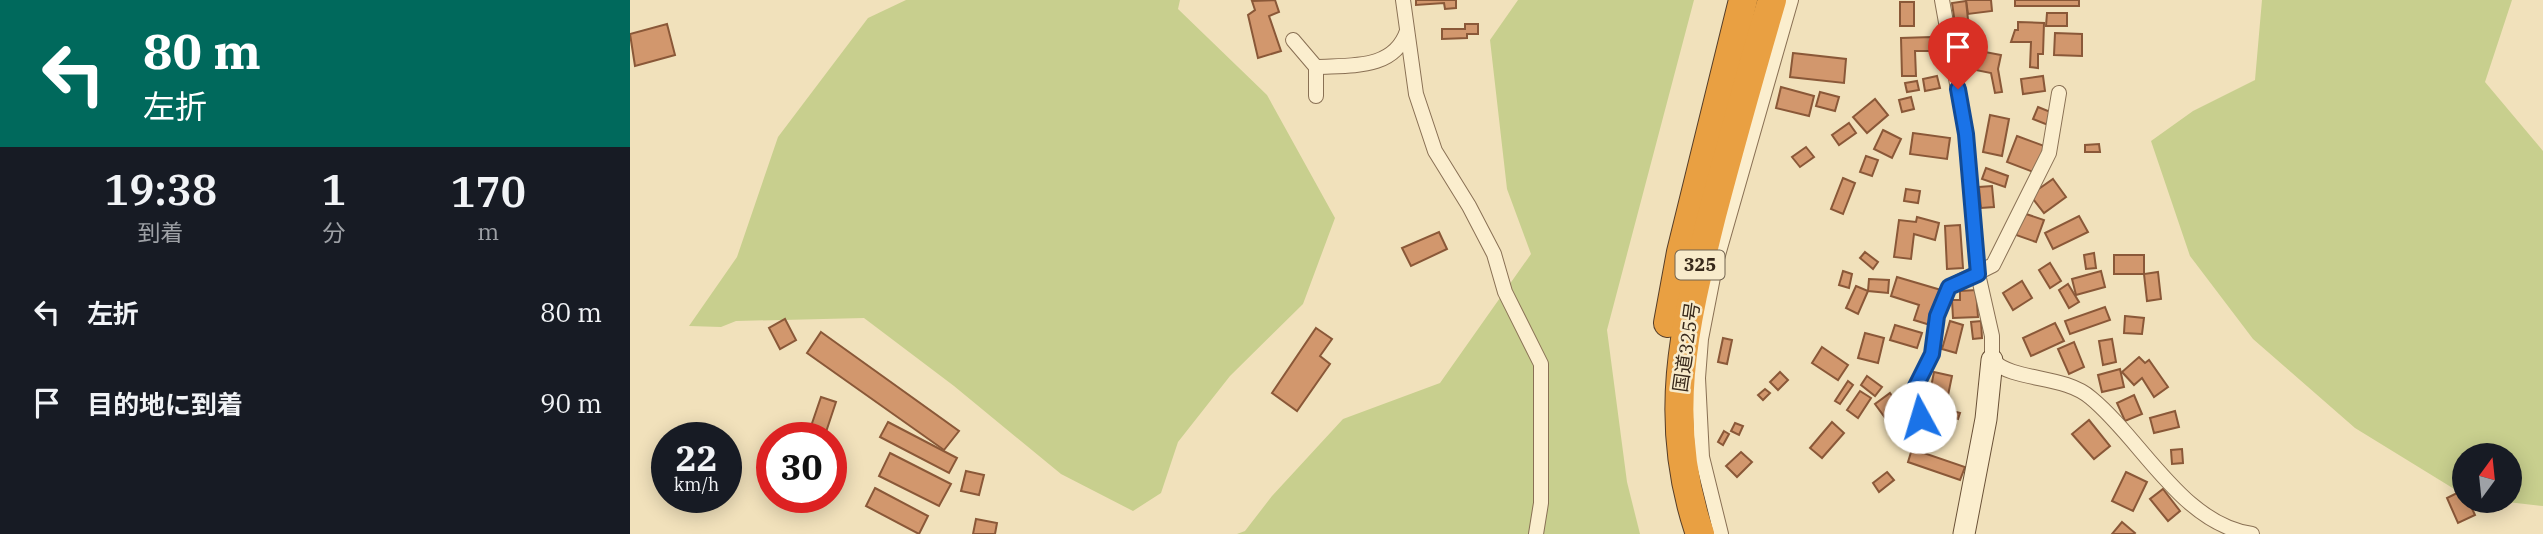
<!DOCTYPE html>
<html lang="ja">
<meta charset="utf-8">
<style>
:root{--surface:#171b24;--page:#20242c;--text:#f1f3f6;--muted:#9ea1a6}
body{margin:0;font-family:"IBM Plex Serif","Noto Sans JP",serif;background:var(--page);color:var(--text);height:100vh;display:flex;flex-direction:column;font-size:26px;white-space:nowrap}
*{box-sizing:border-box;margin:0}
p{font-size:23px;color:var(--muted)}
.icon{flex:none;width:38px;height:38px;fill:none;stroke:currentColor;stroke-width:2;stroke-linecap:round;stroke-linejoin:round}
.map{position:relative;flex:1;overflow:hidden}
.side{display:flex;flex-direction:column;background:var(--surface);width:630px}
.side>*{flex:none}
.top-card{background:#00695c;color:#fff;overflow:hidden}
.needle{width:46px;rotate:15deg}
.tools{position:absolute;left:1822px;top:443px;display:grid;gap:14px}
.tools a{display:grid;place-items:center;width:70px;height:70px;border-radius:50%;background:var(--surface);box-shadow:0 4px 18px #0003;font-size:35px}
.speed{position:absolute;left:21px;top:422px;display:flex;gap:14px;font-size:35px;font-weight:700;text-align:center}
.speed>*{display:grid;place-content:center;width:91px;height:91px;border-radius:50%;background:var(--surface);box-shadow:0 4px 18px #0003;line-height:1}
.speed small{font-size:18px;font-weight:400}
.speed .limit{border:10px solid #d22;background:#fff;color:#111}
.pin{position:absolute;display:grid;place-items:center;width:60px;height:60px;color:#fff;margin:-72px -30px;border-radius:50% 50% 50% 0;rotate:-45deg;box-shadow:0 0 7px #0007}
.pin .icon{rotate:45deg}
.me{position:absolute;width:77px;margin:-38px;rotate:354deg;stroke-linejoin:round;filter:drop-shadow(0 0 5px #0008)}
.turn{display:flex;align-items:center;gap:24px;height:147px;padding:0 28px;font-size:32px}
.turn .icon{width:91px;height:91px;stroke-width:2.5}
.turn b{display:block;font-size:49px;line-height:60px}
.eta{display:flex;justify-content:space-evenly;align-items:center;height:119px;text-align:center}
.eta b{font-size:42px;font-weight:600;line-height:49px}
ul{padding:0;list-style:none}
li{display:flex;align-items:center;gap:21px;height:91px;padding:0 28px}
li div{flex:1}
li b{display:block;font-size:26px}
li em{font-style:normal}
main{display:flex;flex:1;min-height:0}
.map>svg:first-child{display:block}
</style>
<main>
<section class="side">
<div class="top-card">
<div class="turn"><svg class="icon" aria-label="left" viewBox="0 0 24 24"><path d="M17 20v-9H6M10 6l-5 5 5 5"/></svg><div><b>80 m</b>左折</div></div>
</div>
<div class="eta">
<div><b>19:38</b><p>到着</p></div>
<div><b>1</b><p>分</p></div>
<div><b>170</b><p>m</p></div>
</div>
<ul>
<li><svg class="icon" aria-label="left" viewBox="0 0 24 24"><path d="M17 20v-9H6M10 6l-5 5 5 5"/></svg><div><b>左折</b></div><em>80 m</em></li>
<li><svg class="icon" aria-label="arrive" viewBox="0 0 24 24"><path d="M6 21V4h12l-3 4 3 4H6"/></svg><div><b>目的地に到着</b></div><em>90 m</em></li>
</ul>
</section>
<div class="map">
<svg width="1913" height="534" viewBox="0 0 1913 534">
<rect width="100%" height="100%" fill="#f1e1bb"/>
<!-- green -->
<g fill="#c8cf8e">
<path d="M276,0H550L548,9L637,95L705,218L673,304L600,376L548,442L531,493L503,511L431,474L324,386L234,318L106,321L91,327L59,326L107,257L148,137L238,18Z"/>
<path d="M888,0H1064L977,330L997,482L1010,534H607L615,531L642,496L713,419L810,383L901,254L877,189L860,40Z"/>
<path d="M1632,0H1882L1855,82L1913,151V506L1869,501L1880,500V455H1834V495L1725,428L1623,339L1560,256L1521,141L1563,111L1625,80Z"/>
</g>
<!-- building -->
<g fill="#d2976d" stroke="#8a5838" stroke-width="2">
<path d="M645,0L649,12L639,16L651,51L628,58L618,15L625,10L622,1Z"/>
<path d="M786,0H826V8L815,9L814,3L786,5Z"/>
<path d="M1336,0H1361L1362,11L1338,14Z"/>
<rect x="1385" y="0" width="64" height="6"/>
<path d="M1336,1L1339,29L1326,31L1322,3Z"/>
<rect x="1270" y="2" width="14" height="24"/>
<path d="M1417,13H1437V26H1416Z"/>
<path d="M1388,22L1414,23L1413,54H1408V68L1400,67L1401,42H1381L1385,30H1388Z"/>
<path d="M37,24L45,55L5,66L0,34Z"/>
<path d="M835,24H848V34H837V38L812,39V29H835Z"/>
<path d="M1425,33L1452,34V56L1424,55Z"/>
<path d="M1301,37L1302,51H1285L1286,76H1272L1271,38Z"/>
<path d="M1334,48L1371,55L1368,69L1372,92L1365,93L1361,73L1331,67Z"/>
<path d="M1163,53L1216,59L1214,83L1160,77Z"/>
<path d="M1307,76L1310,88L1295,91L1293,79Z"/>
<path d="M1413,76L1415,91L1393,94L1391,79Z"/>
<path d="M1287,81L1289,90L1277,92L1275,83Z"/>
<path d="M1151,87L1184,96L1179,116L1146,108Z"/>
<path d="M1190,92L1209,97L1205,111L1186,106Z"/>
<path d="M1281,97L1284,109L1272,112L1269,100Z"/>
<path d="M1245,99L1258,115L1237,133L1223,117Z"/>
<path d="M1408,107L1423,113L1418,125L1403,119Z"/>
<path d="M1360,115L1379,119L1372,156L1353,152Z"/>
<path d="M1219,123L1226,133L1209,145L1202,135Z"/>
<path d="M1253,130L1271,139L1262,158L1244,149Z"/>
<path d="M1283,133L1320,138L1317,159L1280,154Z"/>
<path d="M1387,136L1417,147L1406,173L1377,162Z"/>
<path d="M1469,144L1470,152H1455V145Z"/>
<path d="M1176,147L1184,157L1170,167L1162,157Z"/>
<path d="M1236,156L1248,160L1242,176L1230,172Z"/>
<path d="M1356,168L1378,176L1375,187L1352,179Z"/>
<path d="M1213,178L1225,183L1213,214L1201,209Z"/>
<path d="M1423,179L1436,197L1414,213L1400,195Z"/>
<path d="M1362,186L1364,207L1351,208L1349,187Z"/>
<path d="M1276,189L1290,191L1288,203L1274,201Z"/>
<path d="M1393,213L1414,220L1406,242L1386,235Z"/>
<path d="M1449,216L1458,232L1423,249L1415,233Z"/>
<path d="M1287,217L1309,223L1305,240L1284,234L1281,259L1264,257L1269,220L1286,222Z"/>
<path d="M1330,225L1333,268L1317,269L1315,226Z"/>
<path d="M809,232L817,249L781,266L772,248Z"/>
<path d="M1235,252L1248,262L1243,269L1230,258Z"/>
<path d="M1464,253L1466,268L1456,269L1454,255Z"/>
<rect x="1484" y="255" width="30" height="19"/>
<path d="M1420,263L1431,281L1420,288L1409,270Z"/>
<path d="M1213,271L1222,274L1219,288L1209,285Z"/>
<path d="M1471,271L1475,287L1446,295L1442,279Z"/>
<path d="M1528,272L1531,299L1517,301L1514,274Z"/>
<path d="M1267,277L1311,290L1300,325L1284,320L1289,305L1261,296Z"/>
<path d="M1239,279L1259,280L1258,293L1238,291Z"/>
<path d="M1392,281L1402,298L1383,310L1373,293Z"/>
<path d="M1438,284L1449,302L1439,308L1429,290Z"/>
<path d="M1226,286L1238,291L1228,314L1216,308Z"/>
<path d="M1346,290L1348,317L1323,318L1322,300H1330V291Z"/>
<path d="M1475,307L1480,320L1440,334L1435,321Z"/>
<path d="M1495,316L1514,318L1512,334L1494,333Z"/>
<path d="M155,319L166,340L150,349L139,328Z"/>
<path d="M1320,321L1333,325L1326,353L1312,349Z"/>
<path d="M1351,321L1352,338L1343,339L1341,322Z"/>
<path d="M1425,323L1434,341L1401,356L1393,338Z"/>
<path d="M1265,325L1292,333L1287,348L1260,340Z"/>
<path d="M686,328L702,339L690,356L700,364L667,411L642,393Z"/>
<path d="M191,332L329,431L314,450L177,353Z"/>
<path d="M1235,333L1254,338L1248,363L1228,358Z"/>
<path d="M1093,338L1102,340L1097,364L1088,362Z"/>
<path d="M1482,339L1486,362L1473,365L1469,341Z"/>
<path d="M1444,342L1454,367L1439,374L1428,349Z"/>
<path d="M1192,347L1218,365L1208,380L1182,363Z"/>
<path d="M1509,357L1515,363L1519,360L1538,387L1524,397L1512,378L1504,385L1492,372Z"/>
<path d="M1490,369L1494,387L1472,392L1468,375Z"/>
<path d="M1150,372L1158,380L1148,390L1140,382Z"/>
<path d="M1304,372L1322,376L1316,405L1298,402Z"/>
<path d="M1237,376L1252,387L1245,396L1231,385Z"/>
<path d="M1218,381L1223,385L1210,404L1205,401Z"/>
<path d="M1135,389L1140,393L1133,400L1128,395Z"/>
<path d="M1230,391L1241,398L1228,418L1217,410Z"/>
<path d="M1260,393L1279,419L1264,430L1245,404Z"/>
<path d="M1504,395L1512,414L1495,421L1487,403Z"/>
<path d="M191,397L206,402L194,438H177Z"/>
<path d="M1299,405L1330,413L1328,419L1298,411Z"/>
<path d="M1545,411L1549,427L1524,433L1520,418Z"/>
<path d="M1459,420L1480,446L1464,459L1442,434Z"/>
<path d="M258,422L327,458L319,473L250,437Z"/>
<path d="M1202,422L1214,433L1192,458L1180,448Z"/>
<path d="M1105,423L1113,426L1109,435L1101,431Z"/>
<path d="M1299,424L1309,430L1300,446L1289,440Z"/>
<path d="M1094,431L1099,434L1093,445L1088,442Z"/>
<path d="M1282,449L1335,467L1330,480L1278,462Z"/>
<path d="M1552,449L1553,463L1542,464L1541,450Z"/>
<path d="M1111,452L1122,462L1107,477L1096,466Z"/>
<path d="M260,453L321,484L309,506L249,476Z"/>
<path d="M336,471L354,475L349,495L331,491Z"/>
<path d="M1257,472L1264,480L1249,492L1243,483Z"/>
<path d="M1496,472L1517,482L1503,511L1482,501Z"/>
<path d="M245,488L298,516L289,534L236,506Z"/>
<path d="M1533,489L1550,511L1538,521L1520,499Z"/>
<path d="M1833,490L1834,500H1838L1845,515L1828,523L1817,498Z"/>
<path d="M346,519L367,523L365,534H343Z"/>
<path d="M1492,522L1505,533L1504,534H1482Z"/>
</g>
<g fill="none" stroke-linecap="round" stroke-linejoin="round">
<!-- street casing -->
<g stroke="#897054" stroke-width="16">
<g id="street">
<path d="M773,0L786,94L805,151L839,206L864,254L875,292L911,364V503L906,534"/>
<path d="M1312,0L1336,134L1348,274L1362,336V360C1384,382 1433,374 1461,398C1512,440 1552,524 1622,534"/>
<path d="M663,40L686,67V96"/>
<path d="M686,67C721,65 764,70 777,31"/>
<path d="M1272,431L1290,417L1284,390L1302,354L1307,316L1319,287L1363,265L1419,153L1429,93"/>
<path d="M1091,534L1072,457L1068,378L1071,339L1086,262L1161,0"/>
</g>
</g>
<!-- secondary casing -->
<g stroke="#6a5137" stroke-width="23">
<path id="secondary" d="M1334,534L1356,419L1362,360"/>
</g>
<!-- highway casing -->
<g stroke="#563e29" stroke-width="30">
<g id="highway">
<path d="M1038,323L1051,252L1113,0"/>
<path d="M1070,534C1031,421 1054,327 1082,215C1101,143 1121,72 1142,0"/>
</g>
</g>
<!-- street -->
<use href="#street" stroke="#fbeece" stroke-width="14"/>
<!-- secondary -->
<use href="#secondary" stroke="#fbeece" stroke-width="21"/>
<!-- highway -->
<use href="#highway" stroke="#e9a042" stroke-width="28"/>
</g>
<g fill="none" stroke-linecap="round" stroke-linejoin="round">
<!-- route casing -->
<g stroke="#114b97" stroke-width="18">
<path id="route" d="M1290,417L1284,390L1302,354L1307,316L1319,287L1348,274L1336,134L1328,89"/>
</g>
<!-- route -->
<use href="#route" stroke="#1a73e8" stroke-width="12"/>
</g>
<g text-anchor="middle" stroke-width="5" stroke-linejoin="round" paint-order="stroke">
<!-- shield labels -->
<rect fill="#f8ebcb" stroke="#71624f" stroke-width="2" x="1045.5" y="250.5" width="49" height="29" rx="5"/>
<g font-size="18" font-weight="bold" fill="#37281a">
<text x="1070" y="271">325</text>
</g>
<!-- street labels -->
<g font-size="19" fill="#37281a" stroke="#f8ebcb">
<text transform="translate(1056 347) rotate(-82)" y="7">国道325号</text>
</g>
</g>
</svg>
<div class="tools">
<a><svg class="needle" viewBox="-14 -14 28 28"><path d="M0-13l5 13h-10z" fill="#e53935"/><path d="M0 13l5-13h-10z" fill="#9ea1a6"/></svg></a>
</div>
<div class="speed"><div>22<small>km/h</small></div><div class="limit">30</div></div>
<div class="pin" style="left:1328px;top:89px;background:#d93025"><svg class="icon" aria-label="arrive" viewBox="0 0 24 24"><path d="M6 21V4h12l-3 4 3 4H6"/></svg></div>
<svg class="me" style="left:1290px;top:417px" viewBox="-20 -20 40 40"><circle r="19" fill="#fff"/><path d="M0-13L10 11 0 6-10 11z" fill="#1a73e8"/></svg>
</div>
</main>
